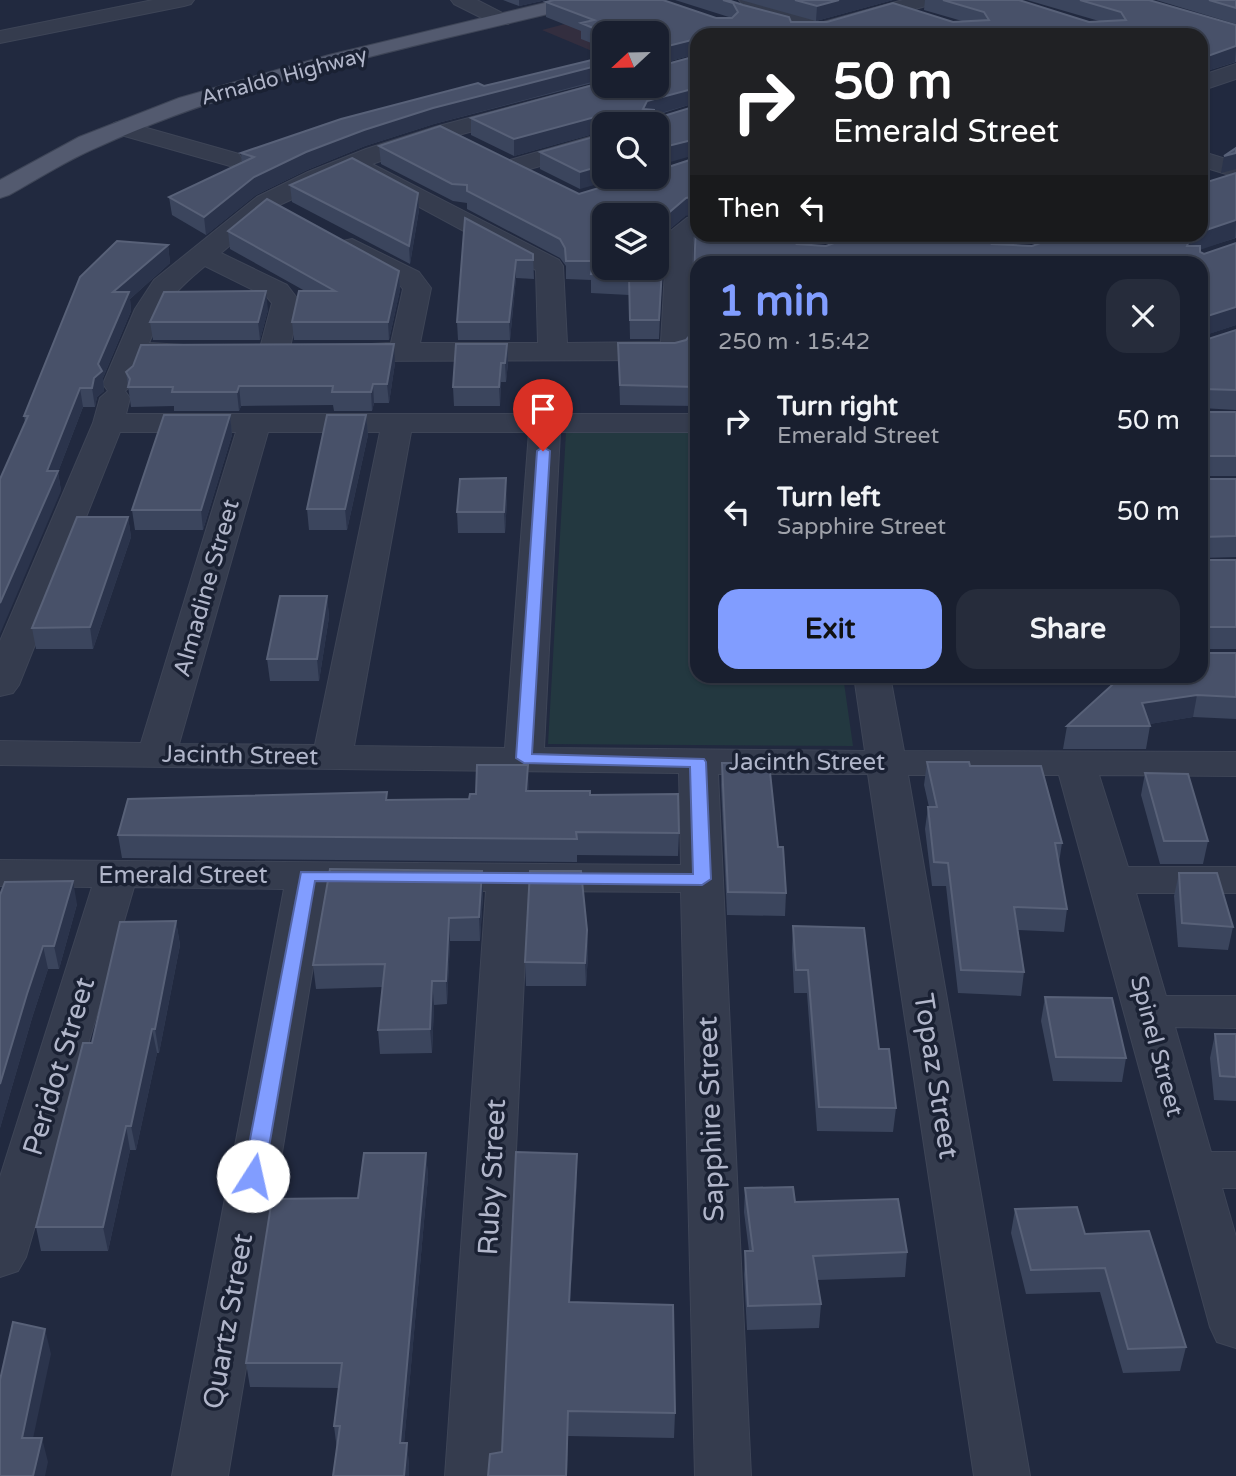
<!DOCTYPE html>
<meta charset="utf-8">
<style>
:root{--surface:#191f2f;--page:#262c3b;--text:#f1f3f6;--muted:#9fa2aa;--line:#373d4b;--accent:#819dff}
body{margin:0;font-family:"Varela Round",sans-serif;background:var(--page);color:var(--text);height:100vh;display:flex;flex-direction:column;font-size:26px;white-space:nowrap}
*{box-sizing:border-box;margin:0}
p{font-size:23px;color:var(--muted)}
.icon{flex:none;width:38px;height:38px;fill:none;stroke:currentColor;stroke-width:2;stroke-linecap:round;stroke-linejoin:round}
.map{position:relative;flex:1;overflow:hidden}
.sheet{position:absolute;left:690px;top:256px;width:518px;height:427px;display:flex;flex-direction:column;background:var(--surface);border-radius:21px;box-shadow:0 2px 5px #0004,0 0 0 2px var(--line)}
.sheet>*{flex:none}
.hud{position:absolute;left:690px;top:28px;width:518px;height:214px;border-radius:21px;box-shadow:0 2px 5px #0004,0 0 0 2px var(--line);background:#202124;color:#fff;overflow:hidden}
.needle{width:46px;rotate:248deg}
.fabs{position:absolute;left:592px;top:21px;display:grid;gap:14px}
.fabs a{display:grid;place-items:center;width:77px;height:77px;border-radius:14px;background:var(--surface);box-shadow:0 2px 5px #0004,0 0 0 2px var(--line);font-size:35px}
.pin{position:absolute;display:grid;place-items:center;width:60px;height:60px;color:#fff;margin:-72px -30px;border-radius:50% 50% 50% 0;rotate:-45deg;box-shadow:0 0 7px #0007}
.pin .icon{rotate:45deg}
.me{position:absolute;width:77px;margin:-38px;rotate:10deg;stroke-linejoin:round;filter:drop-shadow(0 0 5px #0008)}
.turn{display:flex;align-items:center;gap:24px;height:147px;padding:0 28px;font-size:32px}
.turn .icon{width:91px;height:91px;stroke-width:2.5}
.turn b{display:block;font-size:49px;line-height:60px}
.then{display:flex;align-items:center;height:66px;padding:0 28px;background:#0003;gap:14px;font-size:26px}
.round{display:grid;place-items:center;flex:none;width:74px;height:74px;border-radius:21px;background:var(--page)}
.overview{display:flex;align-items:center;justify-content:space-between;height:119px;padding:0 28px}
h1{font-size:42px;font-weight:800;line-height:52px;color:var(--accent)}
.cta{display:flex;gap:14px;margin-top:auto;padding:14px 28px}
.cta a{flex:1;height:80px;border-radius:21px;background:var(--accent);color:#111;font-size:28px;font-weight:800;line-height:80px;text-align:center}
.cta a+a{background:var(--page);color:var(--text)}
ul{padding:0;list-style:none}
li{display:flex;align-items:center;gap:21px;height:91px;padding:0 28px}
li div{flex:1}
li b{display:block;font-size:26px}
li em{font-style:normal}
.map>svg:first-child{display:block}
</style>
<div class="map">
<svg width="1236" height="1476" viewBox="0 0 1236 1476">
<rect width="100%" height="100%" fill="#21293f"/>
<!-- medical -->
<path fill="#332e3f" d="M599,15L604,33V56L542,30Z"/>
<!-- green -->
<path fill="#233840" d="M566,432L696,433V676H843L853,746L548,744Z"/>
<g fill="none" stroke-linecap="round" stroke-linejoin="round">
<!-- minor casing -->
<g stroke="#3e4557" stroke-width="2">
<g id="minor">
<path d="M153,0H194L191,4L184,6L0,43V31Z"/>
<path d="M451,0H477L508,16L512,20L508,24H494L454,4Z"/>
<path d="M739,0H766L820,23L903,0H936L933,4L837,31L840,35H790L798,29L742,4Z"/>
<path d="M1236,64V79L1200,91V76Z"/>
<path d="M604,82V86H625L622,91L451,137L372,164L559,260L563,266L567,343L661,342L667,234L687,218L696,216L697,234L693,237L690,351L685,357L675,360L342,361L332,358L327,352L332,346L391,343L403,289L399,284L343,253L339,247L343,241L352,239L419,272L431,288L420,343H538L536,270L362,176L359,171L360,168L275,207L221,253L287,285L300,302L289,352L284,358L274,361L264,358L259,352L272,303L267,297L205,266C170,295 166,302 149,343L201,346L206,352L201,358L191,361H142L133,384L125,391L130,398L126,414H696V432H560L544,748L865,751L854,676H890L904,751L1236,752V776L1099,775L1128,867H1236V893H1136L1166,996H1236V1028L1175,1027L1211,1152H1236V1188H1222L1236,1237V1348L1217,1342L1210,1327L1059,775H908L1030,1476H974L868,774H718L751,1476H695L681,892L528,891L501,1476H445L486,891L326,889L228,1476H172L284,889L134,887L26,1257L18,1271L0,1277V1177L92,887L0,886V860L681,865L679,773L0,765V741L141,743L236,432H120L19,685L13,693L0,696V641L93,423L100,398L108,391L103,384L135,309L154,280L257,197L308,172L366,149L435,127ZM268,432H380L315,745L179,744ZM411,432H529L505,748L354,746Z"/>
<path d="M122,121L239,154L242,159L239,164L230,166L114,133L110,128L114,123Z"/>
<path d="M604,133V148L512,174L503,172L500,167L503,162Z"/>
<path d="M1200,151L1236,162V177L1200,166Z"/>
</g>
</g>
<!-- major casing -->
<g stroke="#3e4557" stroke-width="2">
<path id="major" d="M557,0H592L589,4C428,44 249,78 98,147C67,160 38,179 9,195L0,198V180L79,137L179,98L329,55Z"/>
</g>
<!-- minor -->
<use href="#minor" fill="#353c4e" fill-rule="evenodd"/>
<!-- major -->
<use href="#major" fill="#535a6f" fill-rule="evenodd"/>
</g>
<!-- wall -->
<g fill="#3b455d">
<path d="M503,0H546L519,6Z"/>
<path d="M675,0H728L791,22L962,21L924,10L925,0H1019L1089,22L1099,21L1027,0H1149L1236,25V62L1200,73V35H696V54L656,65V33H604V48L581,39V31L546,17V2L716,18H732Z"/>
<path d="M741,0H893L816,21Z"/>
<path d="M1156,0H1236V24Z"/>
<path d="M696,56V104L695,103L654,116L657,118L696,106V156L656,124H604V131L514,156L471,135V118Z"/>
<path d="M604,57V80L434,124L365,146L307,170L256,195L206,235L172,215L169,197L242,163L241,153L484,86Z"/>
<path d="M604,134L580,189L540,169V152Z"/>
<path d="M379,146L579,194L685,216L664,234L659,339H630L629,295L591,293V280L566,279V266L560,258L467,209V203L453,201L381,164Z"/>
<path d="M1236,173V238L1200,249V252L1204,254L1236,243V325L1202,336V341L1236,330V410L1201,408L1204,412H1236V476H1202V479H1236V557L1202,558V560H1236V649H1202V653H1236V719L1193,717L1149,724L1150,726L1146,749H1063L1067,726L1200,676V262H696V406L620,405L618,343H675L686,340L692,333L696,234H839L810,245L826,246H1032L1200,234L1204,183Z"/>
<path d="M290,185L419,210L410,264L292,202Z"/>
<path d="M465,218L533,254L534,279L516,278L510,340H458L457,322Z"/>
<path d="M228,231L399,271L400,290L389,340H294L292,322L305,291L230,249Z"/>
<path d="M168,245L170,263L130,299L131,311L103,378L104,391L97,397L95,407H83L58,472L61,491L25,422L24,416Z"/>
<path d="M268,310L260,340H153L150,322Z"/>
<path d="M507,344L508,363L506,382H501L500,406H454L453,387Z"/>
<path d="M395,363L389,403H374L372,411H334L333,405L241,406L239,411H174V406L131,407L126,372Z"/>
<path d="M230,415L232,435L203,530H135L132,510Z"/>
<path d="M366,415L368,435L347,530H309L307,509Z"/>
<path d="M507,499L505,533H458L457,512Z"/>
<path d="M128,517L131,537L93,649H36L32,628Z"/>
<path d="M327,596L329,617L319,681H270L267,659Z"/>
<path d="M927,762L970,766L1062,843L1059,863L1067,909L1064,932L1018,930L1024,972L1021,996L958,993L946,886H932L925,829L928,807H929L924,785Z"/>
<path d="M722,763L778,847L786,893L785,916L727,915L721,785Z"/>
<path d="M1145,773L1208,841L1203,864H1160L1141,795Z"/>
<path d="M529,791L590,795L679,833L678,856L577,855V862L122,858L118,835L388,800L469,799L476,794Z"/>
<path d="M482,871L483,894L480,941H450L447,1004L434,1005L432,1053L380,1054L378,1030L383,987L316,989L313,965Z"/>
<path d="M1179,873L1233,927L1228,950L1178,947L1174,896Z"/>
<path d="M0,895L77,904L59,969H48L32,1018L0,1128Z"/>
<path d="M176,921L180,945L159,1053H157L136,1150H130L108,1251H41L36,1227L92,1043Z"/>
<path d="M793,926L879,1049L896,1108L893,1132L817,1131L807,993H794L792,950Z"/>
<path d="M587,930L588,954L586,986H526L525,962Z"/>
<path d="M1045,997L1126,1058L1122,1082L1053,1081L1041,1021Z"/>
<path d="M1215,1034H1236V1101L1214,1100L1210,1058Z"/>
<path d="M426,1153L428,1177L404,1443H407L409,1467V1476H333L337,1450L334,1426L339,1388L250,1387L246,1363Z"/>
<path d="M577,1178L570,1302L675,1413L674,1438L568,1436L567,1476H488L502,1452Z"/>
<path d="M745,1188L795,1202L907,1252L905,1277L817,1280L821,1304L819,1328L747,1330L744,1275L745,1251H749L744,1212Z"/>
<path d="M1015,1209L1085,1234L1186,1347L1180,1371L1123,1373L1100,1292L1026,1294L1011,1233Z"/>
</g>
<!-- shaded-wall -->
<g fill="#2b344c">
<path d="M519,0H546L519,6Z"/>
<path d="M839,0H893L816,21L817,6Z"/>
<path d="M696,39V54L656,65V49Z"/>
<path d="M1236,46L1235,62L1200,73L1202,58Z"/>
<path d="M603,63V79L434,124L365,146L307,170L256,195L206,235L204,217L254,177L306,152L364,130L433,108Z"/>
<path d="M696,87L695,103L647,117L643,109L647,101Z"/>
<path d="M606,114V124H604V131L514,156V139Z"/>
<path d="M696,138L695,155L656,166V149Z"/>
<path d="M1236,153V169L1221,173L1224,156Z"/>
<path d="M604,165V177H623L580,189V172Z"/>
<path d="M418,193L419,210L410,264L409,246Z"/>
<path d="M696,196V214L685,216L664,234L659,339L665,216L686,198Z"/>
<path d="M1236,220L1235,238L1188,254L1187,246L1191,235L1200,234V232Z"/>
<path d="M803,234H839L811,245L800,254L797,244Z"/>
<path d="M999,234H1047L995,254L992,244L997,235Z"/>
<path d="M168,245L170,263L130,299L131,311L103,378L104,391L97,397L95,407L92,388L113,292Z"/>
<path d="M516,260V278L510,340L509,322Z"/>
<path d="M399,271L400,290L389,340L388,322Z"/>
<path d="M266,291L268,310L260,340L258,322Z"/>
<path d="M1236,307V325L1200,337L1201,318Z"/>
<path d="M394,344L395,363L389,403L387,384Z"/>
<path d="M507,344L508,363L506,382L505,363Z"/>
<path d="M501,363V382L500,406L499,387Z"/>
<path d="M373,384L374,403L372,411L371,392Z"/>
<path d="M239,386L241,406L239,411L237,392Z"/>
<path d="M80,388L83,407L58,472L61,491L0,634V603L47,471Z"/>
<path d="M230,415L232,435L203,530L201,510Z"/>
<path d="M366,415L368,435L347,530L345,509Z"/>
<path d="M506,478L507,499L505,533L504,512Z"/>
<path d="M128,517L131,537L93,649L90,627Z"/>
<path d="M327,596L329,617L319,681L317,659Z"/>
<path d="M1197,695L1193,717L1138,726L1142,703Z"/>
<path d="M528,765L529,788L527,814L526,791Z"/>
<path d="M482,871L483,894L480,941L479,917Z"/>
<path d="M73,881L77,904L59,969L54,946Z"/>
<path d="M449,918L450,941L447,1004L446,981Z"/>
<path d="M176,921L180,945L159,1053L155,1029Z"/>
<path d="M587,930L588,954L586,986L585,963Z"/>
<path d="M43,946L48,969L32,1018L0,1128V1084L27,994Z"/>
<path d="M432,981L434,1005L432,1053L430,1029Z"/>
<path d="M152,1029L157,1053L136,1150L131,1126Z"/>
<path d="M126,1126L130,1150L108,1251L103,1227Z"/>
<path d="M426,1153L428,1177L402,1467L400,1443Z"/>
<path d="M577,1154V1178L569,1327V1302Z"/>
<path d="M45,1329L51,1354L28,1462L22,1438Z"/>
<path d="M568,1411L567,1476H566Z"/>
<path d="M42,1438L48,1462L45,1476H33Z"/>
<path d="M407,1443L409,1467V1476H404Z"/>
</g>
<!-- building -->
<g fill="#485169" stroke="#586178" stroke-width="2" fill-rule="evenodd">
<path d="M554,0H663L716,18H732L738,12L733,3L723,0H728L743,5L789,17L791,22H827L893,3L953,22L989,20L984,12L943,0H1019L1089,22L1126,20L1121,12L1080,0H1149L1236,25V46L1202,58L1200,66V35H696V39L656,49V33H605L581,23L594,20L546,2Z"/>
<path d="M795,0H839L817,6Z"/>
<path d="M1209,0H1236V8Z"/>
<path d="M696,56V88L647,101L643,109L654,110V115L657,118L696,106V139L656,149V124H605L606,114L514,139L471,118L604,82V86H656V67Z"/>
<path d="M604,57V64L433,108L364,130L306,152L254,177L204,217L169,197L254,157L241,153L341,119L478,83L484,86Z"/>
<path d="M440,126L579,194L635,177H656V171L696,158V196L686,198L665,216L659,320H630L629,276L591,274L594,261H566L565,248L560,239L467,191V185L452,184L379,146ZM604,215H656V268H604Z"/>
<path d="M604,134V165L580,172L540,152Z"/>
<path d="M1236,148V153L1224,156Z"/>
<path d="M352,158L418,193L409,246L290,185Z"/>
<path d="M1236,173V220L1200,232V181L1204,183Z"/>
<path d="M267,199L399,271L388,322H292L299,291H335L228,231Z"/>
<path d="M465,218L533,254V260H516L509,322H457Z"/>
<path d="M696,220V234H803L797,244L826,246L859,234H999L997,235L992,244L1032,246L1066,234H1194L1191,235L1187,246H1200V252L1204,254L1236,243V307L1201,318L1202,341L1236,330V390L1203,389L1201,391V409L1204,412H1236V456H1202V479H1236V536L1202,537V560H1236V627H1202V653H1236V697L1197,695L1142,703L1150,726H1067L1122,676H1200V262H696V387L620,385L618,343H675L686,340L692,333Z"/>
<path d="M117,241L168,245L113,292H129L98,364L102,371L94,378L92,388H80L47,471H58L0,603V479L28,416H24L80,277Z"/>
<path d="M266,291L258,322H150L164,292Z"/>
<path d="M394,344L387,384H373L371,392H332L333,386H239L237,392H172L173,387H128L130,379L126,372L133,366L141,345Z"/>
<path d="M456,344H507L505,363H501L499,387H453Z"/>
<path d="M164,415H230L201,510H132Z"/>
<path d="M327,415H366L345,509H307Z"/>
<path d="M506,478L504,512H457L460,479Z"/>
<path d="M77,517H128L90,627L32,628Z"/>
<path d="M280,596H327L317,659H267Z"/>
<path d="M927,762H969L970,766H1041L1062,843H1055L1067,909L1014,907L1024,972L961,970L948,863L934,862L928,807H937Z"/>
<path d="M722,763H769L778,847H783L786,893L728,892Z"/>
<path d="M477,765H528L526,791H590V795L678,794L679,833L576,832L577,839L118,835L128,799L387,792L386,800L469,799L470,794H476Z"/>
<path d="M1145,773L1188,774L1208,841H1164Z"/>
<path d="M330,869L482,871L479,917L449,918L446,981H432L430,1029L378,1030L385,964L313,965Z"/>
<path d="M530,871H581L587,930L585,963L525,962Z"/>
<path d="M1179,873H1217L1233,927L1182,923Z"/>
<path d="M73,881L54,946H43L27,994L0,1084V895L5,882Z"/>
<path d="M176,921L155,1029H152L131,1126H126L103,1227H36L83,1043H92L120,922Z"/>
<path d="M793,926L864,928L879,1049H889L896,1108L819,1107L808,970H796Z"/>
<path d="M1045,997L1112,998L1126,1058L1056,1057Z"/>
<path d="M1215,1034H1236V1077L1220,1076Z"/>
<path d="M516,1152L577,1154L569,1302L673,1305L675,1413L568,1411L566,1476H488L490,1454L502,1452Z"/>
<path d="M364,1153H426L400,1443H407L404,1476H333L340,1426H334L342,1363H246L272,1199L358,1198Z"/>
<path d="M793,1187L795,1202L898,1199L907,1252L813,1256L821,1304L748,1306L745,1251H753L745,1188Z"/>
<path d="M1077,1207L1085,1234L1149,1231L1186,1347L1128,1349L1105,1268L1031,1270L1015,1209Z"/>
<path d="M13,1322L45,1329L22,1438H42L33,1476H0V1380Z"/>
</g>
<!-- route -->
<path fill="#819dff" stroke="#5466a6" stroke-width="2" d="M543,447L550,451L532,754L704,759L706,762L711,879L702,885L315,881L264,1176L261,1181L253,1183L246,1181L243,1176L301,872L693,874L690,767L524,763L516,758L537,451Z"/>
<g text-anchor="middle" stroke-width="7" stroke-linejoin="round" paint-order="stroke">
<!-- far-street labels -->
<g font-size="21" fill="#b1b6ca" stroke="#1a2133">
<text transform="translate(284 76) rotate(-15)" y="7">Arnaldo Highway</text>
</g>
<!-- street labels -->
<g font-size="24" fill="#b1b6ca" stroke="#1a2133">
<text transform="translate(206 588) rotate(-74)" y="8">Almadine Street</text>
<text transform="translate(240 755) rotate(1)" y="8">Jacinth Street</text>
<text x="807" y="770">Jacinth Street</text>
<text x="183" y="883">Emerald Street</text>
<text transform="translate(1157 1046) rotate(75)" y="8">Spinel Street</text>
</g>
<!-- near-street labels -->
<g font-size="28" fill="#b1b6ca" stroke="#1a2133">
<text transform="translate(58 1066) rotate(-73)" y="10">Peridot Street</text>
<text transform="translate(937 1076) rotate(81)" y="10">Topaz Street</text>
<text transform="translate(710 1119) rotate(-92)" y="10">Sapphire Street</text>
<text transform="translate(491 1177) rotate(-87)" y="10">Ruby Street</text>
<text transform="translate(227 1321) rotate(-80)" y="10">Quartz Street</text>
</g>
</g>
</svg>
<div class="fabs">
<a><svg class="needle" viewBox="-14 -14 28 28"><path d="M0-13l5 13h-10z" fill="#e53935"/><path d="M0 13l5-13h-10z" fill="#9fa2aa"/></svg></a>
<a><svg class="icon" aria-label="search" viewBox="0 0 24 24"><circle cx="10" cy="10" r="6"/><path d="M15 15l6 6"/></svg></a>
<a><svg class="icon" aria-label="layers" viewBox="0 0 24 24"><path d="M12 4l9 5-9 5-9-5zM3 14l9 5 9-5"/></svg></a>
</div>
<div class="pin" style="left:543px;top:451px;background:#d93025"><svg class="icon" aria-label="arrive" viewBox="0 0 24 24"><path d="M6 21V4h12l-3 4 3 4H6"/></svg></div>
<svg class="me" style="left:253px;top:1176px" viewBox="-20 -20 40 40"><circle r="19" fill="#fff"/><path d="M0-13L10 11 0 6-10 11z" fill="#819dff"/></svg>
<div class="hud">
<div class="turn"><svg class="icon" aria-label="right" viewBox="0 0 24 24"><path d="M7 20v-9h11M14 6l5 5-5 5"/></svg><div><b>50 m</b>Emerald Street</div></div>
<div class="then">Then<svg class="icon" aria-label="left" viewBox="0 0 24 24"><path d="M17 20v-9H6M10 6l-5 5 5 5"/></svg></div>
</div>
<section class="sheet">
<div class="overview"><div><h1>1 min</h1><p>250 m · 15:42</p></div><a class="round"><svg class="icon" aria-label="close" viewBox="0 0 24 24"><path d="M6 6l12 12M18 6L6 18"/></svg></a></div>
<ul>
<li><svg class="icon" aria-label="right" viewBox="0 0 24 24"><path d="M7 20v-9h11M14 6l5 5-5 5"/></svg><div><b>Turn right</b><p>Emerald Street</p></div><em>50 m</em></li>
<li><svg class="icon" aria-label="left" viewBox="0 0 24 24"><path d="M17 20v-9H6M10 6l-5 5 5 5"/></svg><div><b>Turn left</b><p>Sapphire Street</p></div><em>50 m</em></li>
</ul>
<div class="cta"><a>Exit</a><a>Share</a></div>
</section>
</div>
